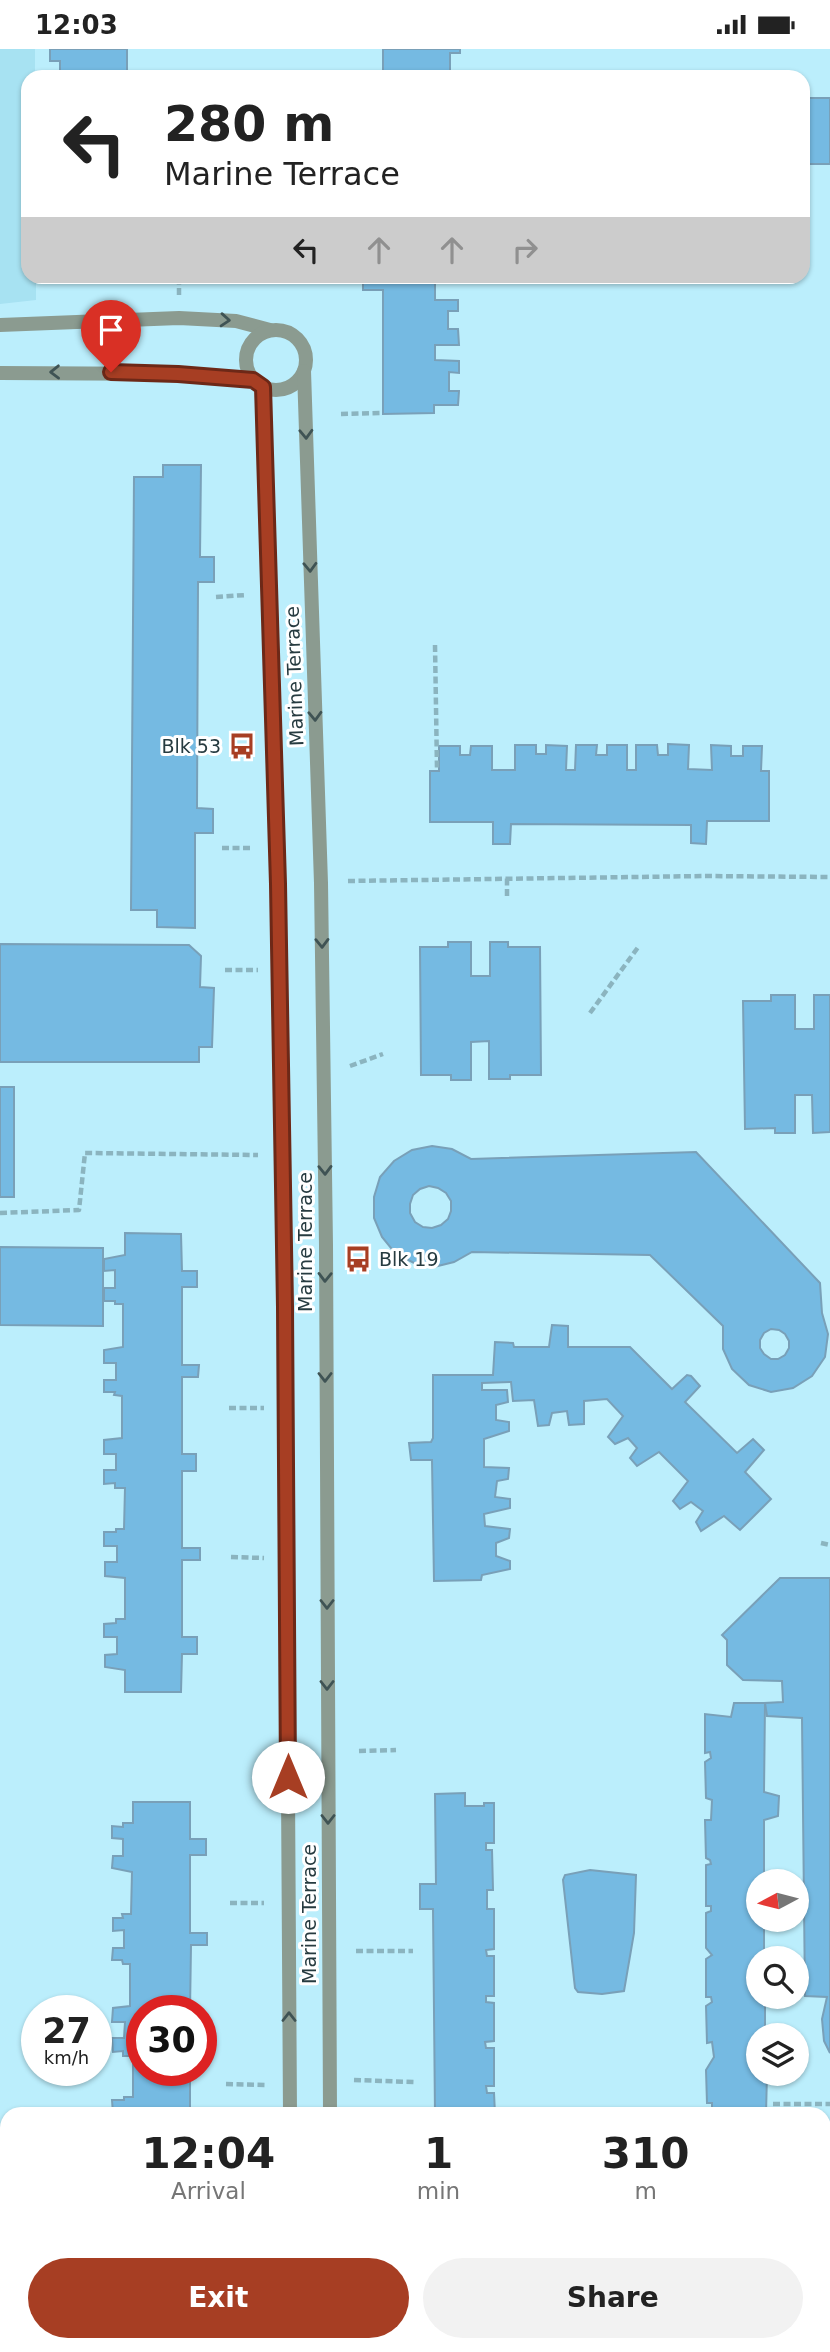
<!DOCTYPE html>
<style>
:root{--surface:#fff;--page:#f2f2f2;--text:#222;--muted:#767676;--accent:#a73e23}
body{margin:0;font-family:"DejaVu Sans",sans-serif;background:var(--page);color:var(--text);height:100vh;display:flex;flex-direction:column;font-size:26px;white-space:nowrap}
*{box-sizing:border-box;margin:0}
p{font-size:23px;color:var(--muted)}
.icon{flex:none;width:38px;height:38px;fill:none;stroke:currentColor;stroke-width:2;stroke-linecap:round;stroke-linejoin:round}
.map{position:relative;flex:1;overflow:hidden}
.drawer{position:absolute;left:0px;top:2058px;width:831px;height:245px;display:flex;flex-direction:column;background:var(--surface);border-radius:21px 21px 0 0;box-shadow:0 2px 5px #0004}
.drawer>*{flex:none}
.top-card{position:absolute;left:21px;top:21px;width:789px;height:214px;border-radius:21px;box-shadow:0 2px 5px #0004;background:#fff;color:var(--text);overflow:hidden}
.needle{width:46px;rotate:263deg}
.fabs{position:absolute;left:746px;top:1820px;display:grid;gap:14px}
.fabs a{display:grid;place-items:center;width:63px;height:63px;border-radius:50%;background:var(--surface);box-shadow:0 2px 5px #0004;font-size:35px}
.speed{position:absolute;left:21px;top:1946px;display:flex;gap:14px;font-size:35px;font-weight:700;text-align:center}
.speed>*{display:grid;place-content:center;width:91px;height:91px;border-radius:50%;background:var(--surface);box-shadow:0 2px 5px #0004;line-height:1}
.speed small{font-size:18px;font-weight:400}
.speed .limit{border:10px solid #d22;background:#fff;color:#111}
.pin{position:absolute;display:grid;place-items:center;width:60px;height:60px;color:#fff;margin:-72px -30px;border-radius:50% 50% 50% 0;rotate:-45deg;box-shadow:0 0 7px #0007}
.pin .icon{rotate:45deg}
.me{position:absolute;width:77px;margin:-38px;rotate:0deg;stroke-linejoin:round;filter:drop-shadow(0 0 5px #0008)}
.turn{display:flex;align-items:center;gap:24px;height:147px;padding:0 28px;font-size:32px}
.turn .icon{width:91px;height:91px;stroke-width:2.5}
.turn b{display:block;font-size:49px;line-height:60px}
.lanes{display:flex;align-items:center;height:66px;padding:0 28px;background:#0003;justify-content:center;gap:35px;direction:ltr}
.lanes .off{opacity:.35}
.eta{display:flex;justify-content:space-evenly;align-items:center;height:119px;text-align:center}
.eta b{font-size:42px;font-weight:600;line-height:49px}
.cta{display:flex;gap:14px;margin-top:auto;padding:14px 28px}
.cta a{flex:1;height:80px;border-radius:42px;background:var(--accent);color:#fff;font-size:28px;font-weight:600;line-height:80px;text-align:center}
.cta a+a{background:var(--page);color:var(--text)}
.status{display:flex;justify-content:space-between;align-items:center;height:49px;padding:0 35px;background:var(--surface);direction:ltr}
.status svg{height:19px;fill:currentColor}
.map>svg:first-child{display:block}
</style>
<div class="status"><b>12:03</b><svg viewBox="0 0 49 12"><path d="M0 12V9h3v3zM5 12V6h3v6zM10 12V3h3v9zM15 12V0h3v12zM26 1h20v11H26zM47 4h2v5h-2z"/></svg></div>
<div class="map">
<svg width="830" height="2303" viewBox="0 0 830 2303">
<rect width="100%" height="100%" fill="#bbeefc"/>
<!-- built -->
<path fill="#a7e2f2" d="M0,0H35V28H28V228H36V251L0,255Z"/>
<!-- building -->
<g fill="#75bae2" stroke="#79a0b8" stroke-width="2" fill-rule="evenodd">
<path d="M50,0H127V28H60V12H50Z"/>
<path d="M383,0H460V4H450V22H460V28H383Z"/>
<rect x="803" y="49" width="27" height="66"/>
<path d="M363,228H435V251H458V262H448V280H458L459,296H435V311L459,312V324L449,323V342H459L458,356H434V364L383,365V241H363Z"/>
<path d="M163,416H201L200,508H214V533H198L197,759L213,760V784H195V879L157,878V861H131L134,428H163Z"/>
<path d="M668,695L689,696L688,720L712,721L711,696L731,697V707H743V697H762L761,722H769V772H707L706,795L691,794V776L511,775L510,795H493V773H430V722H439V697H460V706H470L471,697H492V721H515V696H536V705H546V696L567,697L566,721H575L576,696H597L596,706H607V696H627V721H636V696H657L658,706H668Z"/>
<path d="M448,893H471V927H490V893H508V898H540L541,1026H510V1030H489V992L471,993V1031H451V1026H421L420,898H448Z"/>
<path d="M0,895L189,896L201,907L200,938L214,939L212,998H199V1013H0Z"/>
<path d="M771,946H795V980H814V946H830V1083L813,1084L812,1046H795V1084H775V1079L745,1080L743,952H771Z"/>
<rect x="0" y="1038" width="14" height="110"/>
<path d="M432,1097L452,1100L471,1110L696,1103L820,1234L822,1264L828,1285L825,1308L812,1327L793,1339L771,1343L749,1336L732,1320L723,1300V1277L650,1206L472,1203L454,1213L434,1218L414,1214L395,1204L382,1188L374,1169V1148L380,1128L394,1112L412,1101ZM429,1137L438,1139L446,1144L451,1152V1162L448,1170L441,1176L432,1179L423,1178L415,1173L410,1164V1155L413,1146L420,1140ZM771,1280L779,1281L785,1285L789,1292V1299L785,1306L778,1310H771L764,1305L760,1299V1291L764,1284Z"/>
<path d="M125,1184L181,1185L182,1222H197V1238H182V1316H199L198,1328H182V1405H196V1422H182V1499H200V1511H182V1588H197V1605H182L181,1643H125V1621L105,1618V1606L117,1605V1588H104V1575L116,1574V1570H125V1529L105,1527V1513H117V1497H104V1483H116V1480H124L125,1439H115V1434L104,1435V1421H116V1405H104V1391L122,1389V1347L114,1346L115,1343H104V1331H116V1314H104V1301L123,1298V1255H115V1252H104V1239H115V1221L104,1222V1210L125,1206Z"/>
<path d="M0,1198L103,1199V1277L0,1276Z"/>
<path d="M552,1276L568,1277V1298H630L672,1340L687,1326L691,1327L700,1337L685,1353L737,1404L753,1390L764,1401L745,1423L771,1450L740,1481L724,1467L701,1482L696,1473L703,1462L691,1453L680,1460L673,1452L688,1432L659,1403L637,1417L630,1409L637,1399L628,1389L615,1395L608,1388L623,1367L607,1350L584,1352V1375L569,1376L567,1362L552,1364L549,1376L538,1377L534,1351L513,1352L511,1333L482,1334V1341H507L508,1353L496,1356V1371L509,1373V1382L484,1390V1418L509,1419L508,1430L497,1432L495,1448L510,1450V1459L484,1465L485,1477L510,1480L509,1489L496,1494V1507L510,1512V1520L482,1526L481,1531L434,1532L432,1411H411L409,1394L431,1393L433,1389V1326H493L495,1293L513,1294L514,1298H549Z"/>
<path d="M780,1529H830V2004L824,1992L822,1970L827,1948L805,1947L802,1669L767,1667L765,1654L783,1653L782,1632L743,1631L727,1616V1591L722,1586Z"/>
<path d="M734,1654H765L764,1743L779,1747L778,1767L764,1771V1832H758V1871H764V1909H758V1948H765V1986H758V2025H767L766,2065H707V2062L712,2060V2054H707L706,2021L714,2008L712,1993L707,1994L706,1957L712,1953L711,1948H706V1910L712,1906L706,1899V1864L711,1862V1857H706V1816L711,1815L710,1811L706,1809L705,1771H711L712,1751L706,1749L705,1713L711,1709L710,1703L705,1704V1665L731,1668Z"/>
<path d="M465,1744V1757H484V1754H494V1794H486V1801H492L493,1841H487V1860H494V1900L486,1901L487,1907H494V1947H486V1953L494,1954V1992L485,1993L486,1999H494V2037H486L487,2044H494L495,2065H435L433,1860H420V1835H436L435,1745Z"/>
<path d="M133,1753H190V1790H206V1806H190V1884H207V1896H191L190,1962H142V2021H190V2065H113L112,2051H124V2048H133V2007H123V2002L113,2003L112,1989H124L125,1973H112L113,1959L130,1957V1915H123L122,1911H112L113,1899H124V1881L113,1882V1869H123L122,1865H131L132,1823L112,1819L113,1807H123V1790L112,1789V1777L123,1778V1774H133Z"/>
<path d="M590,1821L636,1826L634,1884L624,1942L602,1945L578,1943L575,1939L563,1831L565,1826Z"/>
<path d="M0,2136H7V2214L0,2215Z"/>
</g>
<g fill="none" stroke-linecap="round" stroke-linejoin="round">
<!-- path -->
<g stroke="#8bb4bf" stroke-width="4.5" stroke-dasharray="7 3.5" stroke-linecap="butt">
<path d="M179,246V228"/>
<path d="M341,365L382,364"/>
<path d="M216,548L246,546"/>
<path d="M435,596L437,720"/>
<path d="M222,799H253"/>
<path d="M348,832L707,827L830,828"/>
<path d="M507,847V829"/>
<path d="M225,921H258"/>
<path d="M590,964L639,897"/>
<path d="M350,1017L383,1005"/>
<path d="M0,1164L79,1161L85,1104L258,1106"/>
<path d="M229,1359H264"/>
<path d="M821,1494L830,1496"/>
<path d="M231,1508L264,1509"/>
<path d="M359,1702L396,1701"/>
<path d="M230,1854H264"/>
<path d="M356,1902H413"/>
<path d="M354,2031L414,2033"/>
<path d="M226,2035L268,2036"/>
<path d="M773,2055H830"/>
<path d="M824,2224H830"/>
</g>
<!-- minor -->
<g stroke="#8b9b90" stroke-width="14">
<path d="M0,276L179,269L236,272L270,281"/>
<circle cx="276" cy="311" r="30"/>
<path d="M304,322L321,834L326,1196L330,2065"/>
<path d="M0,324L178,325L253,331"/>
<path d="M263,338L278,835L285,1258L290,2065"/>
<path d="M0,2250H7"/>
<path d="M0,2294H7"/>
<path d="M97,2296L331,2300L623,2299L739,2303"/>
<path d="M813,2296L824,2303"/>
</g>
</g>
<!-- one-way arrows -->
<defs><path id="oneway-chevron" d="M-2-3.5L2.5 0L-2 3.5" fill="none" stroke-width="1.6" stroke-linecap="round" stroke-linejoin="round" transform="scale(1.75)"/></defs>
<g stroke="#3f5354">
<use href="#oneway-chevron" transform="translate(225 271) rotate(4)"/>
<use href="#oneway-chevron" transform="translate(55 323) rotate(179)"/>
<use href="#oneway-chevron" transform="translate(306 385) rotate(88)"/>
<use href="#oneway-chevron" transform="translate(310 518) rotate(88)"/>
<use href="#oneway-chevron" transform="translate(315 667) rotate(88)"/>
<use href="#oneway-chevron" transform="translate(322 894) rotate(89)"/>
<use href="#oneway-chevron" transform="translate(325 1121) rotate(89)"/>
<use href="#oneway-chevron" transform="translate(325 1228) rotate(91)"/>
<use href="#oneway-chevron" transform="translate(325 1328) rotate(90)"/>
<use href="#oneway-chevron" transform="translate(327 1555) rotate(90)"/>
<use href="#oneway-chevron" transform="translate(327 1636) rotate(90)"/>
<use href="#oneway-chevron" transform="translate(328 1770) rotate(90)"/>
<use href="#oneway-chevron" transform="translate(289 1968) rotate(-90)"/>
</g>
<g fill="none" stroke-linecap="round" stroke-linejoin="round">
<!-- route casing -->
<g stroke="#6d2817" stroke-width="18">
<path id="route" d="M111,323L178,325L253,331L263,338L278,835L285,1258L288,1728"/>
</g>
<!-- route -->
<use href="#route" stroke="#a73e23" stroke-width="12"/>
</g>
<!-- icons -->
<defs>
<g id="bus-bare" transform="scale(2.1)"><path d="M-5-6H5V4H4V6H2V4H-2V6H-4V4H-5ZM-3.5-4V0h7V-4ZM-3.5 1.2v1.5H-2V1.2ZM2 1.2v1.5H3.5V1.2Z" fill="#a73e23" stroke="#fff" stroke-width="2.5" paint-order="stroke"/></g>
</defs>
<g fill-rule="evenodd">
<use href="#bus-bare" x="242" y="697"/>
<use href="#bus-bare" x="358" y="1210"/>
</g>
<g text-anchor="middle" stroke-width="6" stroke-linejoin="round" paint-order="stroke">
<!-- street labels -->
<g font-size="19" fill="#263b40" stroke="#fff">
<text transform="translate(294 627) rotate(-92)" y="7">Marine Terrace</text>
<text transform="translate(305 1193) rotate(-90)" y="7">Marine Terrace</text>
<text transform="translate(309 1865) rotate(-90)" y="7">Marine Terrace</text>
</g>
<!-- poi labels -->
<g font-size="19" fill="#263b40" stroke="#fff" text-anchor="end">
<text x="221" y="704">Blk 53</text>
<text x="379" y="1217" text-anchor="start">Blk 19</text>
</g>
</g>
</svg>
<div class="fabs">
<a><svg class="needle" viewBox="-14 -14 28 28"><path d="M0-13l5 13h-10z" fill="#e53935"/><path d="M0 13l5-13h-10z" fill="#767676"/></svg></a>
<a><svg class="icon" aria-label="search" viewBox="0 0 24 24"><circle cx="10" cy="10" r="6"/><path d="M15 15l6 6"/></svg></a>
<a><svg class="icon" aria-label="layers" viewBox="0 0 24 24"><path d="M12 4l9 5-9 5-9-5zM3 14l9 5 9-5"/></svg></a>
</div>
<div class="speed"><div>27<small>km/h</small></div><div class="limit">30</div></div>
<div class="pin" style="left:111px;top:323px;background:#d93025"><svg class="icon" aria-label="arrive" viewBox="0 0 24 24"><path d="M6 21V4h12l-3 4 3 4H6"/></svg></div>
<svg class="me" style="left:288px;top:1728px" viewBox="-20 -20 40 40"><circle r="19" fill="#fff"/><path d="M0-13L10 11 0 6-10 11z" fill="#a73e23"/></svg>
<div class="top-card">
<div class="turn"><svg class="icon" aria-label="left" viewBox="0 0 24 24"><path d="M17 20v-9H6M10 6l-5 5 5 5"/></svg><div><b>280 m</b>Marine Terrace</div></div>
<div class="lanes"><svg class="icon" aria-label="left" viewBox="0 0 24 24"><path d="M17 20v-9H6M10 6l-5 5 5 5"/></svg><svg class="icon off" aria-label="ahead" viewBox="0 0 24 24"><path d="M12 20V5M6 11l6-6 6 6"/></svg><svg class="icon off" aria-label="ahead" viewBox="0 0 24 24"><path d="M12 20V5M6 11l6-6 6 6"/></svg><svg class="icon off" aria-label="right" viewBox="0 0 24 24"><path d="M7 20v-9h11M14 6l5 5-5 5"/></svg></div>
</div>
<section class="drawer">
<div class="eta">
<div><b>12:04</b><p>Arrival</p></div>
<div><b>1</b><p>min</p></div>
<div><b>310</b><p>m</p></div>
</div>
<div class="cta"><a>Exit</a><a>Share</a></div>
</section>
</div>
